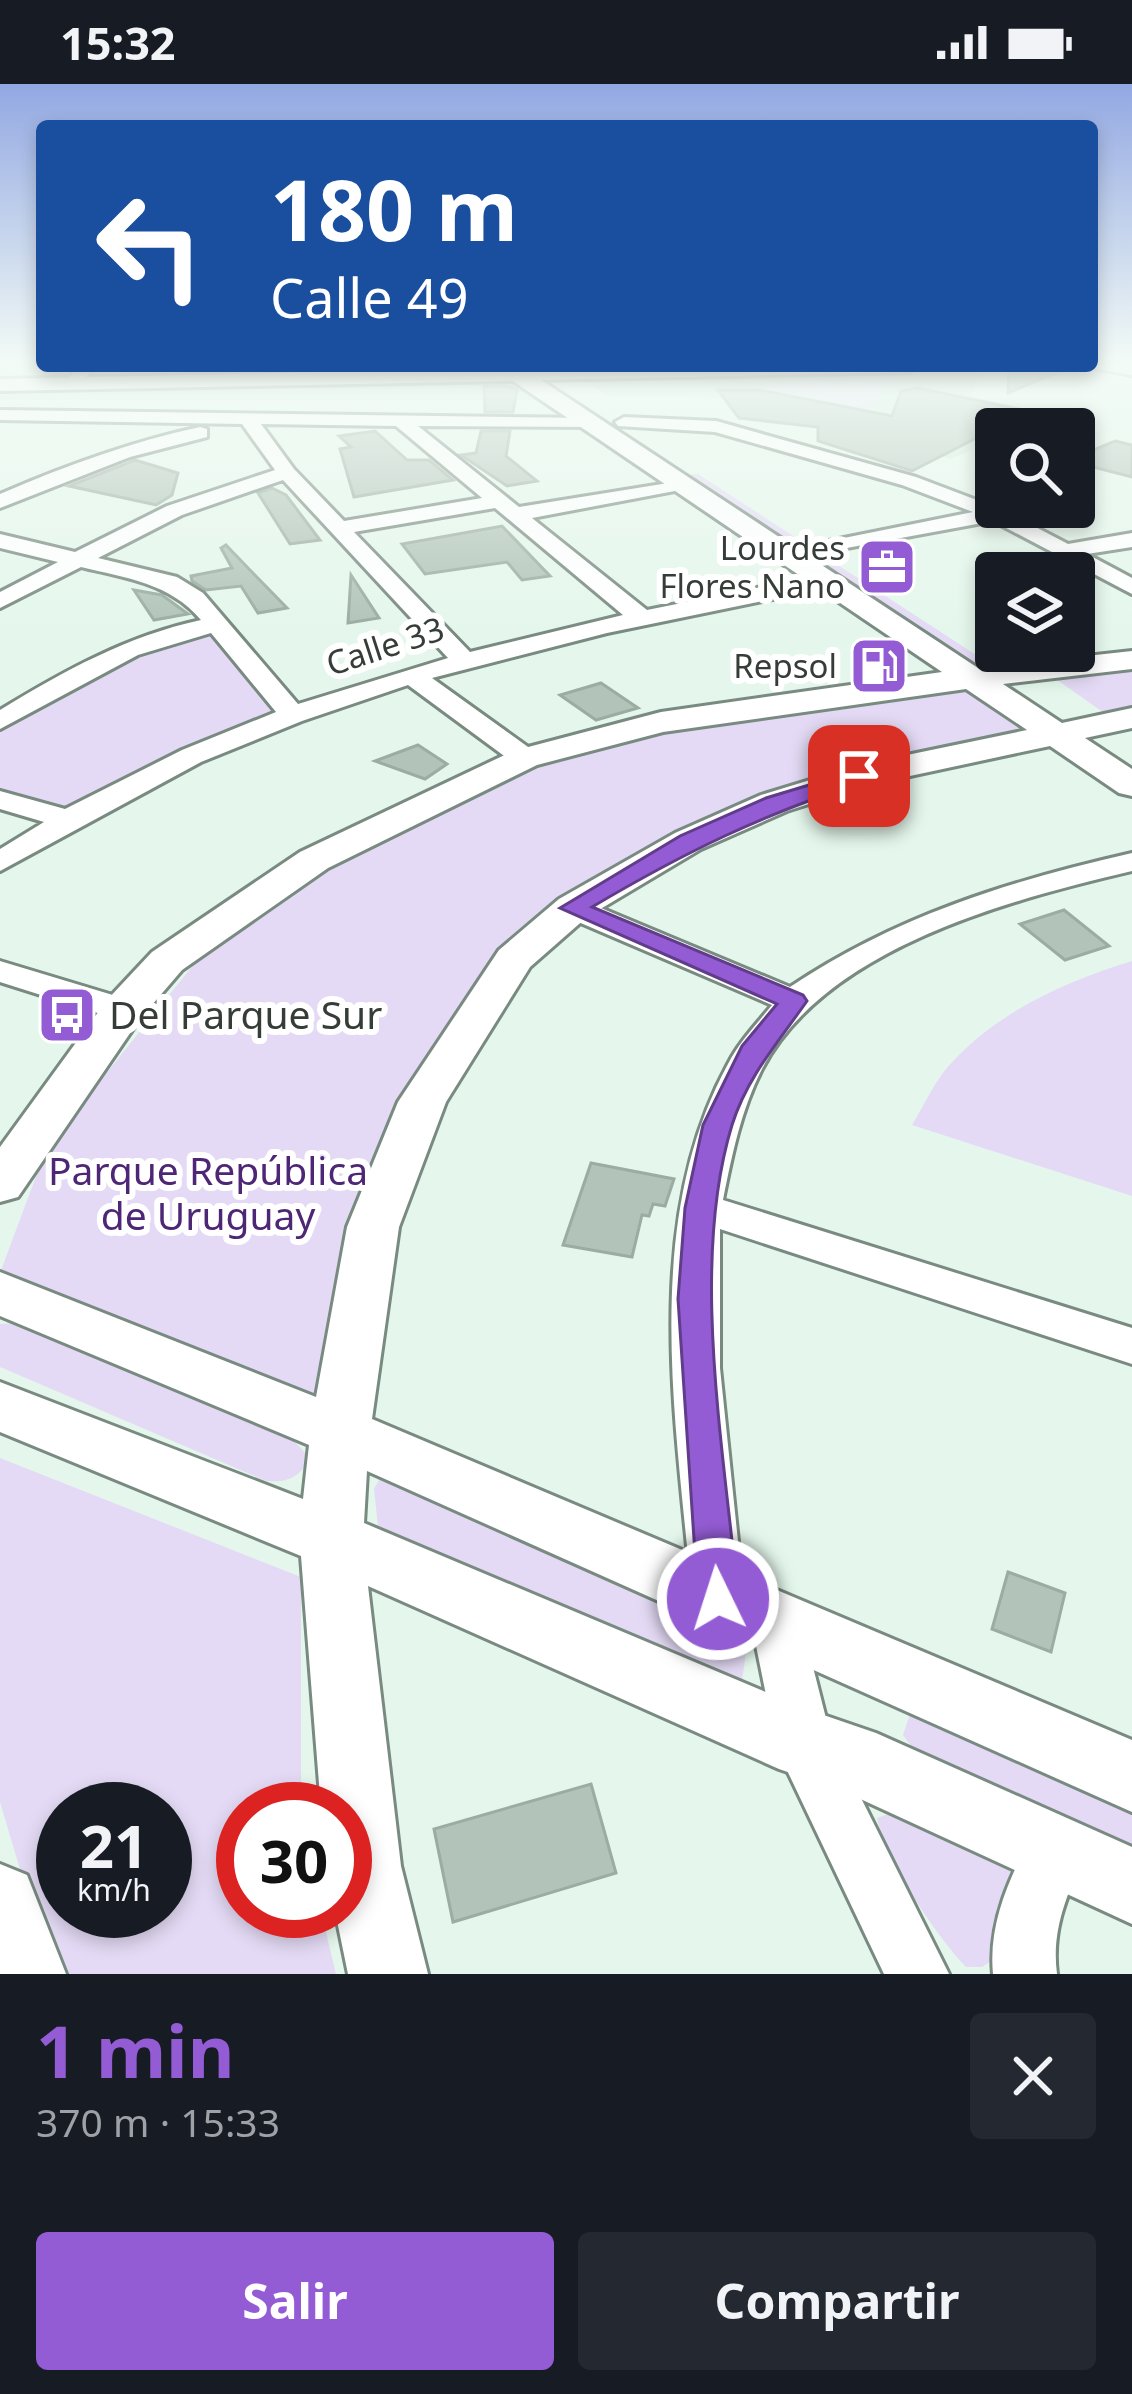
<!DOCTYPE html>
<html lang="es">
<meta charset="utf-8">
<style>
:root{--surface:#171b24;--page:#242831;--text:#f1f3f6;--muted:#9ea1a6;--accent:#945cd4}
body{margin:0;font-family:"Noto Sans",sans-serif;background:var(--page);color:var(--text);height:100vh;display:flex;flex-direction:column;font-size:45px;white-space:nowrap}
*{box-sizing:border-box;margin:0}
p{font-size:39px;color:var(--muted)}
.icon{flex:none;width:66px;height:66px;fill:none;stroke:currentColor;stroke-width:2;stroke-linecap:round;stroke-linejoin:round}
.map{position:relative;height:1890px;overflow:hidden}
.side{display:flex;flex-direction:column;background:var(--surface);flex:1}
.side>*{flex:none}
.top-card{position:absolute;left:36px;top:36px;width:1062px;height:252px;border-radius:12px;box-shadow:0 6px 18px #0003;background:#1a4fa0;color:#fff;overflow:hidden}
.tools{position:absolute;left:975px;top:324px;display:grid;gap:24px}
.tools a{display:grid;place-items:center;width:120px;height:120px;border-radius:12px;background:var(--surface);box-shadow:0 6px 18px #0003;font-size:60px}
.speed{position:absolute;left:36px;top:1698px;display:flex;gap:24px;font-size:60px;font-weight:700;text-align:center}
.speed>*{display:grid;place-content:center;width:156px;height:156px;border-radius:50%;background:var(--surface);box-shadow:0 6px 18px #0003;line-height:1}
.speed small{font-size:30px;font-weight:400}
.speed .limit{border:18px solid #d22;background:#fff;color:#111}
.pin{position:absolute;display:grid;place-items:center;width:102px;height:102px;color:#fff;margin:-51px;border-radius:24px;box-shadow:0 6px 18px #0006}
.me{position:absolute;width:132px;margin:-66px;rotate:356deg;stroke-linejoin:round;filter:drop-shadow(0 0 9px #0008)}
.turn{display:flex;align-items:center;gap:42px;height:252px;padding:0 36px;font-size:54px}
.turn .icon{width:156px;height:156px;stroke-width:2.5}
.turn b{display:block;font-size:84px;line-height:102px}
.round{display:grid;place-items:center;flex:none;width:126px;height:126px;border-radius:12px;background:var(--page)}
.head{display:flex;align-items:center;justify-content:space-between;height:204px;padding:0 36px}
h1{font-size:72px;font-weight:700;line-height:90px;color:var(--accent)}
.cta{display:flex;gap:24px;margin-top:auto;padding:24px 36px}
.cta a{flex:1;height:138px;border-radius:12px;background:var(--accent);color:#fff;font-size:48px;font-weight:700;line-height:138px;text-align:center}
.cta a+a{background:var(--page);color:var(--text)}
.status{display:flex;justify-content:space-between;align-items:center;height:84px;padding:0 60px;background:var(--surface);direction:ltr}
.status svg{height:33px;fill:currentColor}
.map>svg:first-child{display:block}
</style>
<div class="status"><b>15:32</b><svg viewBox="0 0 49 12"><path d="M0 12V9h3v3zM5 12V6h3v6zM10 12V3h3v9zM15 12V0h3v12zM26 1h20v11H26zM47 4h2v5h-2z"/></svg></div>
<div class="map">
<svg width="1132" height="1890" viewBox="0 0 1132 1890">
<rect width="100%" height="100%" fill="#e5f7ec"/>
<!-- built -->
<g fill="#d3ecdd">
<path d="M0,280L203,282L170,287L305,282L315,299L506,296L543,316H0Z"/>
<path d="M980,283L972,312L1056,332L1024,345H996V356L951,375L731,314L608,312L580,295L856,286L913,291L916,285Z"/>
</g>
<!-- green -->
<g fill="#e4daf5" fill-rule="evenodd">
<path d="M833,287L889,291L872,326L751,301L826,297Z"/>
<path d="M698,390L993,582L970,584L681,392Z"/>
<path d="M215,543L286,629L66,729L0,708V640L121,569Z"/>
<path d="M1132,581V629L1110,633L1050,591Z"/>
<path d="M964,603L1033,649L749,715L667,753L508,863L317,1322L0,1189L47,1063L206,865L335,773L534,681L653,648Z"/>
<path d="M1132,877V1112L912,1041C923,1023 933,1001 946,985C994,929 1064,898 1132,877Z"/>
<path d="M16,1239L292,1355L311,1375C298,1393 289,1399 266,1397L0,1283V1240Z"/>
<path d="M0,1374L301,1493V1725H243V1827H321L336,1890H51L0,1718ZM63,1725H165V1827H63Z"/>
<path d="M386,1394L748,1554L742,1597L736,1602L389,1452L378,1443L374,1405L379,1396Z"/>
<path d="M929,1623L1132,1711V1769L923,1678L903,1651L910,1630Z"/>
<path d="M891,1729L1019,1785L1004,1869L982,1883H966C936,1852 885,1776 877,1734Z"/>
</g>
<!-- building -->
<g fill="#b2c4b9" stroke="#9baca1" stroke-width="3">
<path d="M1009,283L1070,282V283L1008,309Z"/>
<path d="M484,302H508L517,306L513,328H485Z"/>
<path d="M918,304L1047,331L1013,345H994L912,387L818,357V343L739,334L718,306H759L892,332L901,307Z"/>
<path d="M375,347L407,376H429L453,396L354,413L340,365L351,363L339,352Z"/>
<path d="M481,347H510L506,372L537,397L507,402L461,371L476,369Z"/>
<path d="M1115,357L1132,361V393L1074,378V374Z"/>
<path d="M135,376L178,389L172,411L156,421L69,402Z"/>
<path d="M272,404L286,411L320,456L290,460L258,409Z"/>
<path d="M502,442L550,492L522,496L507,478L425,490L402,460Z"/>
<path d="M226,461L249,485L287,524L258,529L241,502L206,506L192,497L191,492L232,484L221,464Z"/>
<path d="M351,491L379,534L348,539Z"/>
<path d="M134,506L162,511L188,530L154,536Z"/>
<path d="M601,599L638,624L596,636L560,611Z"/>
<path d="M418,661L447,680L425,695L375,677Z"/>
<path d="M1064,826L1109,862L1065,876L1020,840Z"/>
<path d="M591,1079L674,1095L665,1122L653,1120L649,1132L642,1131L632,1173L563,1161Z"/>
<path d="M1008,1488L1065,1509L1051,1568L992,1545Z"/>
<path d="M591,1700L616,1789L453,1838L434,1745Z"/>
</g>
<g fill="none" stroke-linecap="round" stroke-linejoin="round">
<!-- minor casing -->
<g stroke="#798a80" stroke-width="6">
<g id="minor">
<path d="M67,282H85L90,288L78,304H66L63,300L73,289Z"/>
<path d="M0,326L591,334L600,339L597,343L418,342L519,423L687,396L690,400L680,406L532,434L647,526L821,491L832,498L821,505L607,549L432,594L535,668L539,674L535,680H515L408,601L302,637L201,678L0,787V765L44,738L0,725V707L65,725L182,666L276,628L211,549L138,571L0,645V626C64,587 127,552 201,536C170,499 126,494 81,483L0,524V508L58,478L0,464V450L75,468L167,422L275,386L242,340L0,336ZM261,340L396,342L482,414L344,437L294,385ZM283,396L448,574L298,620L203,509L177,493L98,474L182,431ZM495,424L623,531L470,568L354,448Z"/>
<path d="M624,333L716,337L916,393L1003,426L1068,460L1132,449V463L1087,470L1132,494V510L993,437L814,470V460L973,428L902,401L715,348L618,342L615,338Z"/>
<path d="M200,343L207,345V353L130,373L0,424V410C65,382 130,358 200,343Z"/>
<path d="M1132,769V787C1009,816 825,864 762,985C741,1026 732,1071 723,1116L1132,1244V1280L720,1145V1284L744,1515L737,1532L718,1539L699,1532L692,1515C677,1341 640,1141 728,980C739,958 757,940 772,921L562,831L557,824L562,817H584L790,903C896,832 1009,797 1132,769Z"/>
<path d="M0,877L136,918L141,926L136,934L123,937L0,898Z"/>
<path d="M779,1517L798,1524L831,1654L949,1890H884L784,1680L776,1660L752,1542L760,1524Z"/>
<path d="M1055,1739L1076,1748L1085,1769C1068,1810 1051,1844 1057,1890H993C988,1839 1010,1792 1034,1748Z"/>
</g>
</g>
<!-- major casing -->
<g stroke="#798a80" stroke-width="6">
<g id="major">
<path d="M1092,280H1132V291L1093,284Z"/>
<path d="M609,282H920L910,288L541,296L978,584L1132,567V585L1003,600L1062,639L1132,624V644L1085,654L1132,685V712L1119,709L1050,662L868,701L787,727L701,765L587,833L530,883L446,1018L399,1143L372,1335L1132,1656V1728L367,1387L364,1439L806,1625L876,1649L1132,1763V1840L843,1707L779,1685L368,1502L401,1782L428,1890H348L335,1827H345V1725H321L301,1472L0,1348V1298L303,1415L309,1361L0,1232V1188L316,1313L347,1143L398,1018L499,866L559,815L675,749L761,711L859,681L1027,646L966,605L663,648L537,681L328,784L182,886L139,936L18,1113L0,1118V1063L107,916L152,868L300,768L513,667L661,628L942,588L513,297L0,307V295Z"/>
<path d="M0,1780L27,1791L66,1890H0Z"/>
</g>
</g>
<!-- minor -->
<use href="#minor" fill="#fff" fill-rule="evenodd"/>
<!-- major -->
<use href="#major" fill="#fff" fill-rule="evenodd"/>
</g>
<!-- sky -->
<linearGradient id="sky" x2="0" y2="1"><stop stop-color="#92a8e2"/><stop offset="0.51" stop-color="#f3fbf6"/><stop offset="1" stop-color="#f3fbf6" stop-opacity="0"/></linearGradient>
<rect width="1132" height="544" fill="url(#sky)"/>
<!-- route -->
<path fill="#945cd4" stroke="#603c8a" stroke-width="3" d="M859,686L869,692L866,697C763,730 685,768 592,823L803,911L807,917C779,957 747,993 732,1041C689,1181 725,1371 738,1515L732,1528L718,1533L703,1528L698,1515L678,1215L685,1124L703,1041L742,962L777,920L560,824L680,752L766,714Z"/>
<!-- icons -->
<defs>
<g id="office-square" transform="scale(3)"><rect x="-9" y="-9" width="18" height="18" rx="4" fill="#945cd4" stroke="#fff"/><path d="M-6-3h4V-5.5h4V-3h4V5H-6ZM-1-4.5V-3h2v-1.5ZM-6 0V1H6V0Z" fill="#fff"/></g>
<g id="fuel-square" transform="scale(3)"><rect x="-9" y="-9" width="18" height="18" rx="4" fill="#945cd4" stroke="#fff"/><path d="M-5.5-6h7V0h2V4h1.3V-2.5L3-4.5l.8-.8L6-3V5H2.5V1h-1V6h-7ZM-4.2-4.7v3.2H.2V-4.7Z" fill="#fff"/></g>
<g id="bus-square" transform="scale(3)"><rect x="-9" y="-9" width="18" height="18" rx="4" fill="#945cd4" stroke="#fff"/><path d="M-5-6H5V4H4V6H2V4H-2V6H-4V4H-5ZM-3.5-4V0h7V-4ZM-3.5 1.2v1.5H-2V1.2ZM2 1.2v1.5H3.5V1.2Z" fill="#fff"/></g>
</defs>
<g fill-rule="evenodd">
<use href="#office-square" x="887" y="483"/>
<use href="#fuel-square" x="879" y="582"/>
<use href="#bus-square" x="67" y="931"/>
</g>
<g text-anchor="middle" stroke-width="12" stroke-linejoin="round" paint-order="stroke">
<!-- far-poi labels -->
<g font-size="33" fill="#363d39" stroke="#fff" text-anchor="end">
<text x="845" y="476">Lourdes<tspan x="845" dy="38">Flores Nano</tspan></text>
<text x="837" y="594">Repsol</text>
</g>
<!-- far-street labels -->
<g font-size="33" fill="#363d39" stroke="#fff">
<text transform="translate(385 562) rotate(-18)" y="12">Calle 33</text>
</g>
<!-- poi labels -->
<g font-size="39" fill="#363d39" stroke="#fff" text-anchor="start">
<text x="109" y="945">Del Parque Sur</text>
</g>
<!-- park labels -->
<g font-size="39" fill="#4d2676" stroke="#fff">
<text x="208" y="1101">Parque República<tspan x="208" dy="45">de Uruguay</tspan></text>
</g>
</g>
</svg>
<div class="tools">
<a><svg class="icon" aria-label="search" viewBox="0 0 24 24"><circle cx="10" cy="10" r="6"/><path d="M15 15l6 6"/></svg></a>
<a><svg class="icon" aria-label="layers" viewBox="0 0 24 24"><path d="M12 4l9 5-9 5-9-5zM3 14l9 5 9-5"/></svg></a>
</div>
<div class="speed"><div>21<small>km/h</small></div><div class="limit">30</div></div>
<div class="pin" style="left:859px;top:692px;background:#d93025"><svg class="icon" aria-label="arrive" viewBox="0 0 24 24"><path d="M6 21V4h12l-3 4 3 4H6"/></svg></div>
<svg class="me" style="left:718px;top:1515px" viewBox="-20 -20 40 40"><circle r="17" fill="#945cd4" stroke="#fff" stroke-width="3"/><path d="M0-11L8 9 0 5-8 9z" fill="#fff"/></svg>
<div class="top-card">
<div class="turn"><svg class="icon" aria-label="left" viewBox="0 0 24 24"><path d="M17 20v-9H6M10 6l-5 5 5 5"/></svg><div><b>180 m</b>Calle 49</div></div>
</div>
</div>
<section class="side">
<div class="head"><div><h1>1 min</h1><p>370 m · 15:33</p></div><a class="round"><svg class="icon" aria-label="close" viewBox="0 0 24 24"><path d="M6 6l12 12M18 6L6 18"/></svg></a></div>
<div class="cta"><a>Salir</a><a>Compartir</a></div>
</section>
